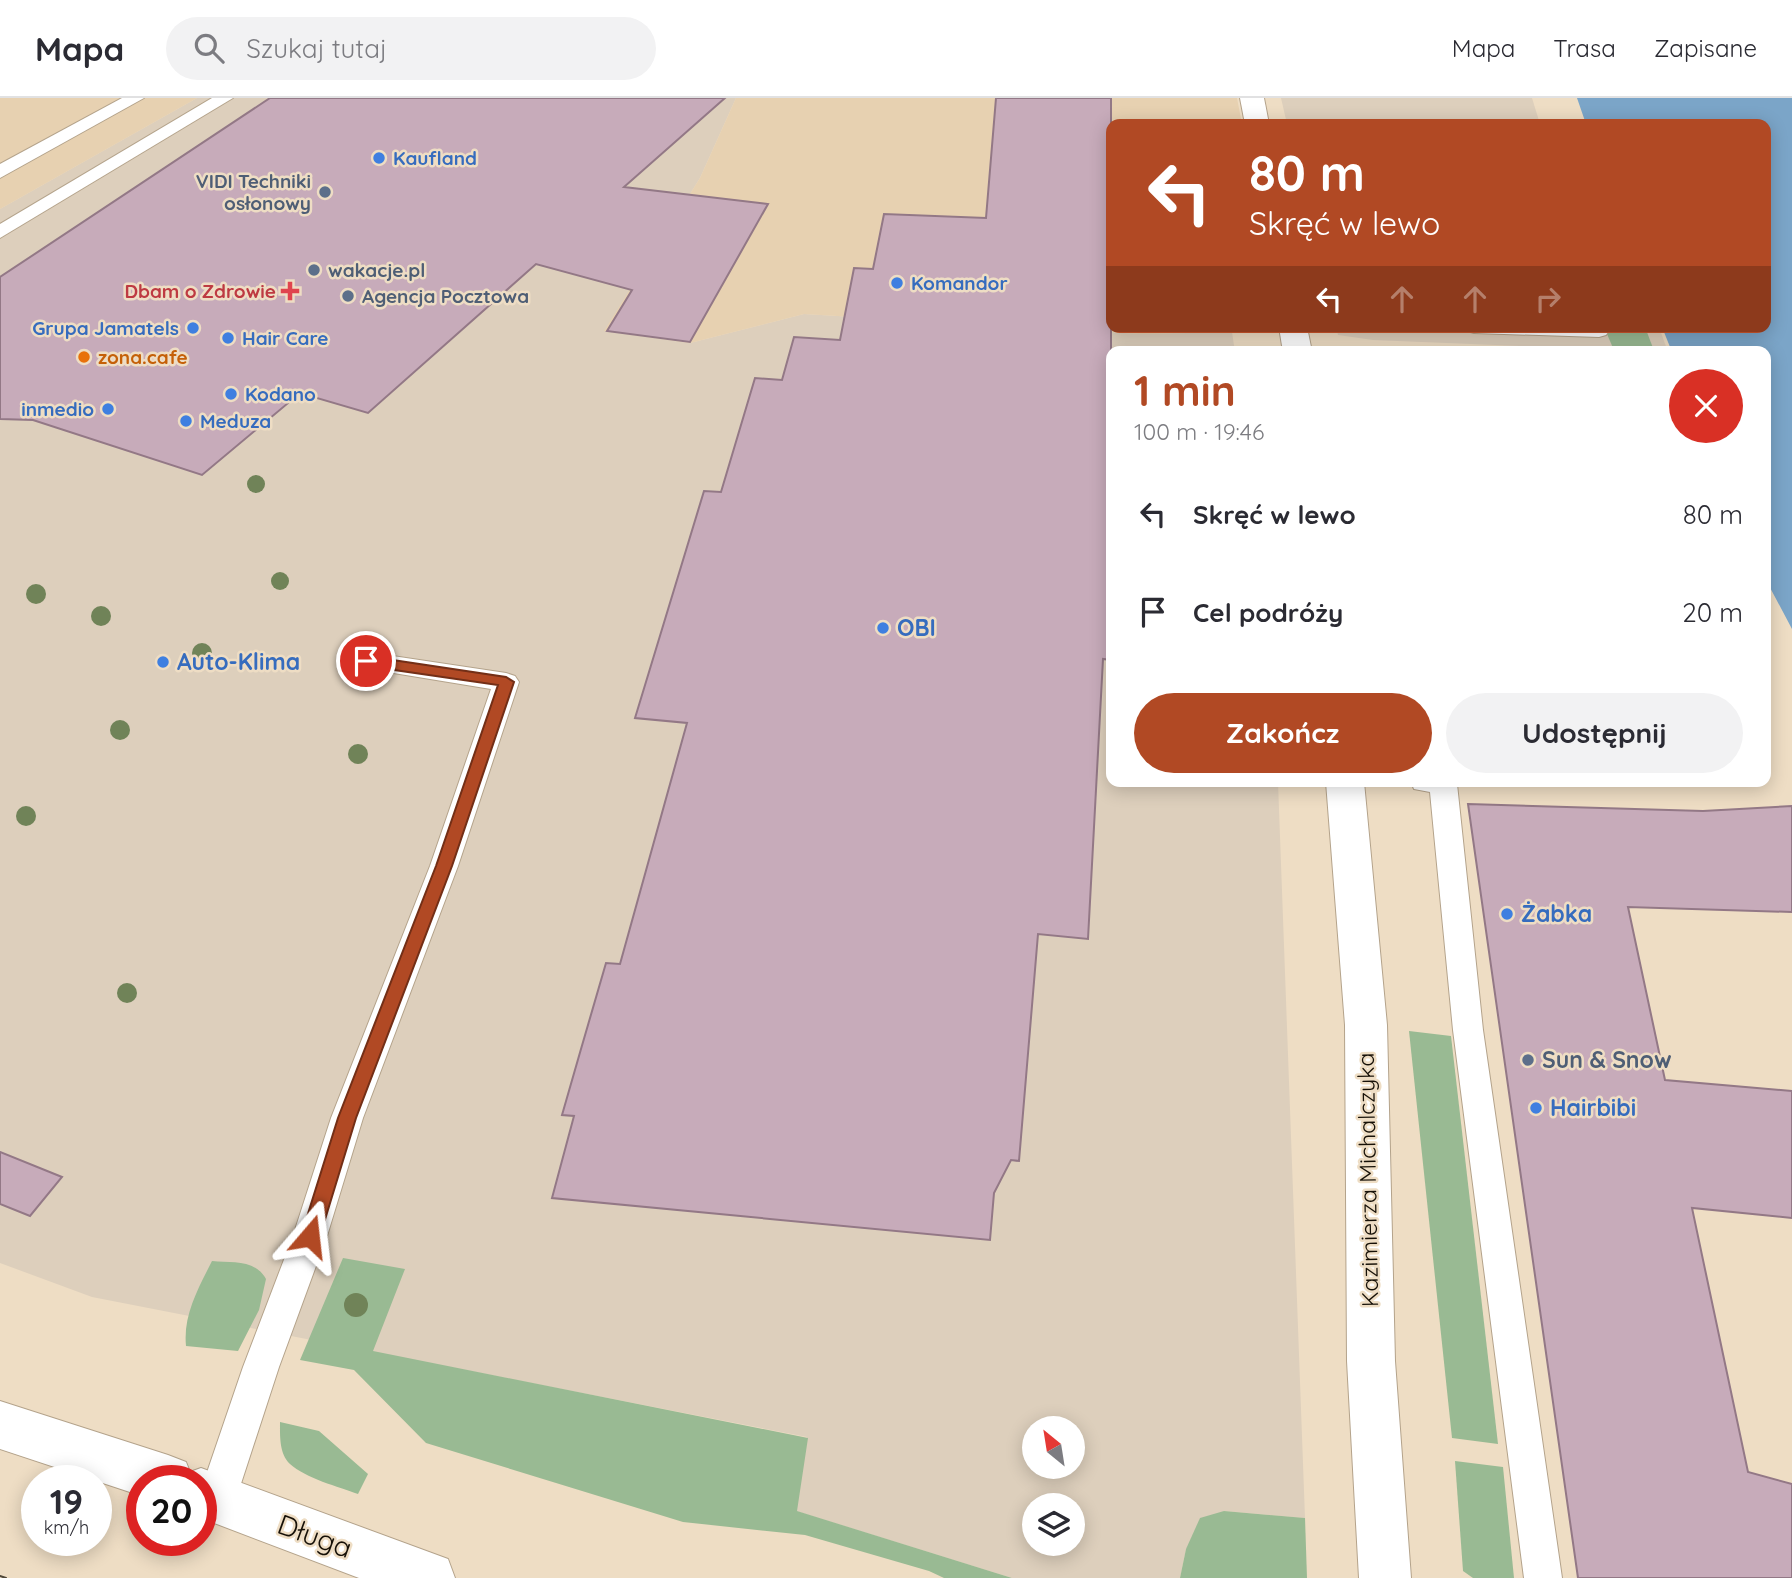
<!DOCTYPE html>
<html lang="pl">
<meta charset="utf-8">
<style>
:root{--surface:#fff;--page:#f2f2f3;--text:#2b2b33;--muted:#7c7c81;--line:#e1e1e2;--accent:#b14924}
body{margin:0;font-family:Quicksand,sans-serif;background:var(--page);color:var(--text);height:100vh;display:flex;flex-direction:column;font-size:26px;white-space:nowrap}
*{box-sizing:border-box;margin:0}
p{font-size:23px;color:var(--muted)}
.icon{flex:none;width:38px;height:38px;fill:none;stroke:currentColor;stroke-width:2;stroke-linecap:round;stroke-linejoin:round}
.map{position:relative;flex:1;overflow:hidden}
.drawer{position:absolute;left:1106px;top:248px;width:665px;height:441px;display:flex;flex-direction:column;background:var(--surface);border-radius:14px;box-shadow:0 4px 18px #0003}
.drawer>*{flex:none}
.guide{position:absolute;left:1106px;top:21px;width:665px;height:214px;border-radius:14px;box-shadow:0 4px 18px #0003;background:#b14924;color:#fff;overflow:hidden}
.needle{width:46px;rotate:330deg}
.tools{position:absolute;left:1022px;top:1318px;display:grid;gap:14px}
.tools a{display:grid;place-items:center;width:63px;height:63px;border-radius:50%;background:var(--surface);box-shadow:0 4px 18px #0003;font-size:35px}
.speed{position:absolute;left:21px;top:1367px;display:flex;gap:14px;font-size:35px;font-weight:700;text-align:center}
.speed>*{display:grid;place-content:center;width:91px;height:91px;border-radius:50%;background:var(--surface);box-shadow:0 4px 18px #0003;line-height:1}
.speed small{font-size:18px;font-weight:400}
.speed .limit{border:10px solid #d22;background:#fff;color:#111}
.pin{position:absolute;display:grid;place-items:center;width:60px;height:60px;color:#fff;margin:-30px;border:4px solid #fff;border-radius:50%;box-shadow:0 2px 7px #0007}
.me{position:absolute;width:77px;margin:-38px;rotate:17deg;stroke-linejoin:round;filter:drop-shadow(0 0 5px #0008)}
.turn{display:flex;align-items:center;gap:24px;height:147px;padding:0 28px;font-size:32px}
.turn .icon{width:91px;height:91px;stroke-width:2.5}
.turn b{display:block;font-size:49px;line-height:60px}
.lanes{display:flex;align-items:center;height:66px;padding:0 28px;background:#0003;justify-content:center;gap:35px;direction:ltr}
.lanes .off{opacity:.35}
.round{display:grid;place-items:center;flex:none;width:74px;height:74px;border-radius:37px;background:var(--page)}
.summary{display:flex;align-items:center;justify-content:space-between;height:119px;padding:0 28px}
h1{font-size:42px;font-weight:700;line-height:52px;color:var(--accent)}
.cta{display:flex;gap:14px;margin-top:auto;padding:14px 28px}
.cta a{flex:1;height:80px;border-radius:42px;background:var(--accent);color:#fff;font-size:28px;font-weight:700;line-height:80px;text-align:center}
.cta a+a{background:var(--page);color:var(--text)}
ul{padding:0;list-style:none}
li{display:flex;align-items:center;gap:21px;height:98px;padding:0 28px}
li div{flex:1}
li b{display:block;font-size:26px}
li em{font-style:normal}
header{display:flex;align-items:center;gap:42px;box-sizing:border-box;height:98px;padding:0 35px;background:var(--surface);border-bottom:2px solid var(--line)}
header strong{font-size:33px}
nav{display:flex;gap:38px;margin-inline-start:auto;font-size:24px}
.search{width:490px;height:63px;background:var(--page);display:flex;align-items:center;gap:18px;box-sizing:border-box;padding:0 24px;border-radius:38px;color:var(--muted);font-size:26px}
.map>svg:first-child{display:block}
</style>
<header>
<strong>Mapa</strong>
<div class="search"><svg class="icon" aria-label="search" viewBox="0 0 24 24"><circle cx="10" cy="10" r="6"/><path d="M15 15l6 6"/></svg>Szukaj tutaj</div>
<nav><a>Mapa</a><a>Trasa</a><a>Zapisane</a></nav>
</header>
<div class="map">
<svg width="1792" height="1480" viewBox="0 0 1792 1480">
<rect width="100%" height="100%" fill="#eeddc4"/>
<!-- commercial -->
<g fill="#ddcfbc" fill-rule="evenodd">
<path d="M197,0H736L700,80L605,233L690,245L804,216L1141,236L1232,234L1235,254H1111V684H1278L1305,1420L1224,1413L1186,1451L1180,1480H1012L796,1413L807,1339L92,1199L0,1165V111ZM1034,1330H1073V1368H1034ZM1034,1407H1073V1446H1034Z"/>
<path d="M1281,0H1532L1540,26H1287Z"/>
<path d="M1336,229H1659L1668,254L1373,242L1338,237Z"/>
</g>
<!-- built -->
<g fill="#e7d1b1">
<path d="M0,0H197L0,111Z"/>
<path d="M736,0H1237L1242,26H1111V229H1232V234L1141,236L804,216L690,245L604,233L700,80Z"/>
</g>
<!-- green -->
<g fill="#99ba93">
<path d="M1604,229H1645L1653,250H1613Z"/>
<path d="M1409,933L1451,938L1498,1346L1452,1340Z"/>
<path d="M343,1160L405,1171L373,1253L808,1340L797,1413L1012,1480H944L929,1473L805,1437L683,1424L426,1345L354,1272L300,1262Z"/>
<path d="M212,1163C232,1165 255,1161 266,1181L259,1212L238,1253L186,1248C183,1217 198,1191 212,1163Z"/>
<path d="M280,1324L319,1333L368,1376L358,1396C339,1389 305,1380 290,1366C279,1356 280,1337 280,1324Z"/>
<path d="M1455,1363L1503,1369L1514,1480H1473L1463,1473Z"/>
<path d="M1224,1413L1305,1420L1307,1480H1180L1186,1451L1200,1420Z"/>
</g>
<!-- water -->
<path fill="#7ba5c8" d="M1577,0H1792V531L1766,482V254H1672L1662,229H1766V26H1586Z"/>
<!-- building -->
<g fill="#c7abba" stroke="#937886" stroke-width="2">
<path d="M270,0H725L624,89L768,106L690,244L607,233L632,192L536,166L368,315L300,295L202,377L33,322L0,321V179Z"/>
<path d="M996,0H1111V562L1103,561L1088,841L1038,836L1019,1063L1011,1062L994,1095L990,1142L552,1100L574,1018L562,1017L581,951L606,865L620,866L687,625L635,620L704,393L721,394L755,280L782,282L794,239L840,242L854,170L873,171L884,116L986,120Z"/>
<path d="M1468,706L1703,713L1792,708V814L1628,809L1665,982L1792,993V1120L1692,1110L1748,1374L1792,1386V1480H1578Z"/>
<path d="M0,1054L62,1079L30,1118L0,1106Z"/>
</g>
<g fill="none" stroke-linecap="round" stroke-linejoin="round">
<!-- lane casing -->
<g stroke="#b4a38b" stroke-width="2">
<g id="lane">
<path d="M122,0H144L0,80V66Z"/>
<path d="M212,0H233L0,140V126Z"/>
<path d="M1464,229H1607L1609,233L1606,237L1599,239L1474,235L1467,233Z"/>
<path d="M366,554L506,575L515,578L519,584L458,768L363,1020L327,1138L279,1269L236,1401L230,1414L217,1420L204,1414L201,1392L243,1269L293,1138L331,1020L430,768L491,591L357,569L353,563L357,557Z"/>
<path d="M1411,684L1457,686L1483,932L1562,1480H1524L1453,932L1430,694L1414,691Z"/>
</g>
</g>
<!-- street casing -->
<g stroke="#b4a38b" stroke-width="2">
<g id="street">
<path d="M1240,0H1264L1269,26H1245Z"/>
<path d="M1279,229H1307L1312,254H1283Z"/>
<path d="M1326,684H1364L1387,927L1395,1263L1411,1480H1359L1347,1263L1345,927Z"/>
</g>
</g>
<!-- secondary casing -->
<g stroke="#b4a38b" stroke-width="2">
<path id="secondary" d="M0,1303L168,1357L186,1364L190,1374L201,1370L448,1461L455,1480H359L201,1420V1382H142V1398L0,1351Z"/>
</g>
<!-- lane -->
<use href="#lane" fill="#fff" fill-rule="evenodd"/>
<!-- street -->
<use href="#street" fill="#fff" fill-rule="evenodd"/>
<!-- secondary -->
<use href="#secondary" fill="#fff" fill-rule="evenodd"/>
<!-- tram -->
<path stroke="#4e4638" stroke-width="2" d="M0,1478L6,1480"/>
</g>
<!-- trees -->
<g fill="#708358">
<circle cx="256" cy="386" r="9"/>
<circle cx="280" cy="483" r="9"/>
<circle cx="36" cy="496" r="10"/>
<circle cx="101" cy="518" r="10"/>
<circle cx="202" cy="555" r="10"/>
<circle cx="120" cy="632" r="10"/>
<circle cx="358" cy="656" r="10"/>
<circle cx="26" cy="718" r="10"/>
<circle cx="127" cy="895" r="10"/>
<circle cx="356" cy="1207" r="12"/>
</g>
<!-- route -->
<path fill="#b14924" stroke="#732f17" stroke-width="2" d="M366,558L506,579L514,584L452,768L356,1020L320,1138L317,1144L310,1147L304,1144L301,1138L338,1020L436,768L498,587L360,567L358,563L360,560Z"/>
<!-- markers -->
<g fill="#3f7fe0" stroke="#eeddc4" stroke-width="2.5">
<circle cx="379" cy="60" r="7"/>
<circle cx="897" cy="185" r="7"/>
<circle cx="193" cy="230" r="7"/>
<circle cx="228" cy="240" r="7"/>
<circle cx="231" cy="296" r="7"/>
<circle cx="108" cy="311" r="7"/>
<circle cx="186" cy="323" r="7"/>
<circle cx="883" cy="530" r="7"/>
<circle cx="163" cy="564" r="7"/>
<circle cx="1507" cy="816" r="7"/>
<circle cx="1536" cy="1010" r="7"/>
</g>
<g fill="#5c6f8a" stroke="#eeddc4" stroke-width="2.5">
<circle cx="325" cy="94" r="7"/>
<circle cx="314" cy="172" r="7"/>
<circle cx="348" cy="198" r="7"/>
<circle cx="1528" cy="962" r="7"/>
</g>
<path fill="#e0444e" stroke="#eeddc4" stroke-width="2.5" d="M286.5 182.5h7v7h7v7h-7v7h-7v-7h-7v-7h7z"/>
<circle fill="#e8710a" stroke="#eeddc4" stroke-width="2.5" cx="84" cy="259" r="7"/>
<g text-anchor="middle" stroke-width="5" stroke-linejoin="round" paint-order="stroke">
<!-- far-shop labels -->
<g font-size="19" font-weight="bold" fill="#366cbe" stroke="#eeddc4" text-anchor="start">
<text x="393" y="67">Kaufland</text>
<text x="911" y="192">Komandor</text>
<text x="179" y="237" text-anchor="end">Grupa Jamatels</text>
<text x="242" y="247">Hair Care</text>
<text x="245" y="303">Kodano</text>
<text x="94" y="318" text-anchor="end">inmedio</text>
<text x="200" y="330">Meduza</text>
</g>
<!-- far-service labels -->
<g font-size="19" font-weight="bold" fill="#4e5e75" stroke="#eeddc4" text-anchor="start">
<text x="311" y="90" text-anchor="end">VIDI Techniki<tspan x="311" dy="22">osłonowy</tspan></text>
<text x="328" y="179">wakacje.pl</text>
<text x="362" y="205">Agencja Pocztowa</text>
</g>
<!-- far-health labels -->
<g font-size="19" font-weight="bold" fill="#be3a42" stroke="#eeddc4" text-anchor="end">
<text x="276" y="200">Dbam o Zdrowie</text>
</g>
<!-- far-food labels -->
<g font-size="19" font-weight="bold" fill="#c56008" stroke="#eeddc4" text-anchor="start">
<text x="98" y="266">zona.cafe</text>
</g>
<!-- shop labels -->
<g font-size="23" font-weight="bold" fill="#366cbe" stroke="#eeddc4" text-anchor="start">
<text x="897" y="538">OBI</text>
<text x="177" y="572">Auto-Klima</text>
<text x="1521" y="824">Żabka</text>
<text x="1550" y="1018">Hairbibi</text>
</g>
<!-- service labels -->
<g font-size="23" font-weight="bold" fill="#4e5e75" stroke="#eeddc4" text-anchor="start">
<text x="1542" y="970">Sun &amp; Snow</text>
</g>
<!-- street labels -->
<g font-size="23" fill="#161007" stroke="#eeddc4">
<text transform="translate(1368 1082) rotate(-91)" y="8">Kazimierza Michalczyka</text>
</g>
<!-- near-street labels -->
<g font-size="28" fill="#161007" stroke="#eeddc4">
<text transform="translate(315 1438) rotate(20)" y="10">Długa</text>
</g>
</g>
</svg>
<div class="tools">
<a><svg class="needle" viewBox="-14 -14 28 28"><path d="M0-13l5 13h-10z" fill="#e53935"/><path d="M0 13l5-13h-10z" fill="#7c7c81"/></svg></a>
<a><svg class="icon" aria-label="layers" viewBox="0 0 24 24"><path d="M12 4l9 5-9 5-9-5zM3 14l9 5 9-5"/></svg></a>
</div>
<div class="speed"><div>19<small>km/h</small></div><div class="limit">20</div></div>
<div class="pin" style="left:366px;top:563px;background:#d93025"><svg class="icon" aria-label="arrive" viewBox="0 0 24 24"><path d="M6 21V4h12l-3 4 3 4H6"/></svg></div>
<svg class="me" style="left:310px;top:1138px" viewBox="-20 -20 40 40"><path d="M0-17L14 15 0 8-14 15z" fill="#b14924" stroke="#fff" stroke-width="4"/></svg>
<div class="guide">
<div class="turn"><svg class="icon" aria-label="left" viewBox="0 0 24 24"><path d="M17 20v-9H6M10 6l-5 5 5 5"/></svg><div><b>80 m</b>Skręć w lewo</div></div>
<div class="lanes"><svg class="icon" aria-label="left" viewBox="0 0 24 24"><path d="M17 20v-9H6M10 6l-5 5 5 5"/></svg><svg class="icon off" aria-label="ahead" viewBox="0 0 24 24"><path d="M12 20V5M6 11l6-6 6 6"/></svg><svg class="icon off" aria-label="ahead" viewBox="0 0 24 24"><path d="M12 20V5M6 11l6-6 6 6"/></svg><svg class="icon off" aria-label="right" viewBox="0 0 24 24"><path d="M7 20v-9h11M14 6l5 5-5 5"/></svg></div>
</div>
<section class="drawer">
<div class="summary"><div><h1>1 min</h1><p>100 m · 19:46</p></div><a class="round" style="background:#d93025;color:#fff"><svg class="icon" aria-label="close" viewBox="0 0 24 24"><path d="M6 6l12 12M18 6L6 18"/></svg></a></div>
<ul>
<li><svg class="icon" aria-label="left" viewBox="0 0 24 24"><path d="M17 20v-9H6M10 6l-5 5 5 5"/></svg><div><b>Skręć w lewo</b></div><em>80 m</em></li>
<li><svg class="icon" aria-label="arrive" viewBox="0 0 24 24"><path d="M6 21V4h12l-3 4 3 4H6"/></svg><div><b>Cel podróży</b></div><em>20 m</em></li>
</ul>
<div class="cta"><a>Zakończ</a><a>Udostępnij</a></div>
</section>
</div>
